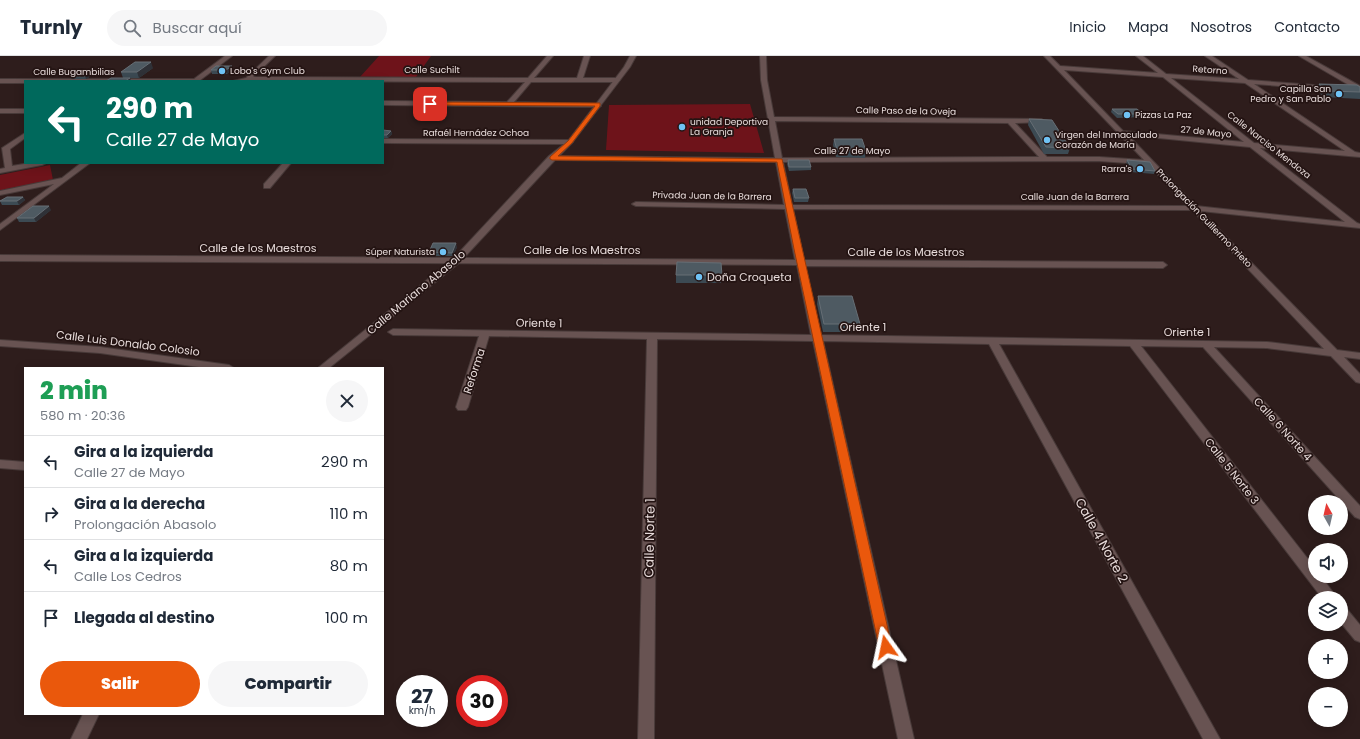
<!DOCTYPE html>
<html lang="es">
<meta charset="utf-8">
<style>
:root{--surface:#fff;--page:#f6f6f7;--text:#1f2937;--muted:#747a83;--line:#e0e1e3;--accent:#ea580c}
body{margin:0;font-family:Poppins,sans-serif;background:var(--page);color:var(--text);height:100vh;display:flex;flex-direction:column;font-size:15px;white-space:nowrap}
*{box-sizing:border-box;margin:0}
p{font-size:13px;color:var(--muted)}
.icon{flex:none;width:22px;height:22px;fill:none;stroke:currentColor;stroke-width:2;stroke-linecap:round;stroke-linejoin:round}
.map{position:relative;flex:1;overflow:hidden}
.details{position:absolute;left:24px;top:311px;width:360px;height:348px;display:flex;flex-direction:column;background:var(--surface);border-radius:0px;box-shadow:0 2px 10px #0003}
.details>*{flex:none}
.guide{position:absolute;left:24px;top:24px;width:360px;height:84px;border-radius:0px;box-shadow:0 2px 10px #0003;background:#00695c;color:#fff;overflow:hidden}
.needle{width:26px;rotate:352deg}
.fabs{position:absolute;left:1308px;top:439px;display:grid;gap:8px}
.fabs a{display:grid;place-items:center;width:40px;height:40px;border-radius:50%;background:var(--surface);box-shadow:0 2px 10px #0003;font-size:20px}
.speed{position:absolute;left:396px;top:619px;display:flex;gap:8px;font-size:20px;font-weight:700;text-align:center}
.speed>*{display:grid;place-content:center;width:52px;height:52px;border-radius:50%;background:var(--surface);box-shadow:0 2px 10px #0003;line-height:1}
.speed small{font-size:10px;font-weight:400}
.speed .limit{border:6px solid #d22;background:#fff;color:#111}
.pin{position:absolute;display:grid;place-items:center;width:34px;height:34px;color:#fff;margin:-17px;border-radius:8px;box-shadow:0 2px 6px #0006}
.me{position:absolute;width:44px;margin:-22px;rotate:348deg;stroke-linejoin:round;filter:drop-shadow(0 0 3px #0008)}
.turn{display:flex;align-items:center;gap:14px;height:84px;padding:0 16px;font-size:18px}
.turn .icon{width:52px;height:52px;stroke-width:2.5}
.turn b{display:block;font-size:28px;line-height:34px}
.round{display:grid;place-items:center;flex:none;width:42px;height:42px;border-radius:21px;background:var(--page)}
.head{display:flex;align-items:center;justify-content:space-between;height:68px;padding:0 16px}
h1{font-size:24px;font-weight:800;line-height:30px;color:#1e9e55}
.cta{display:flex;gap:8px;margin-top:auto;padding:8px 16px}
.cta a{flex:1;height:46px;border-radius:24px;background:var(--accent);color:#fff;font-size:16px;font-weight:800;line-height:46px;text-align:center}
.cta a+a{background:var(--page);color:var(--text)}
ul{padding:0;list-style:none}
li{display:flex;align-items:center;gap:12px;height:52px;padding:0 16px;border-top:1px solid var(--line)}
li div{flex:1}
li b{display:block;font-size:15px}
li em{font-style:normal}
header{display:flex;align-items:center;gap:24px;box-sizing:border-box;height:56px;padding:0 20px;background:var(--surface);border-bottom:1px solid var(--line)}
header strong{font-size:19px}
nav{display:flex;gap:22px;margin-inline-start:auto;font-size:14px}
.search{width:280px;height:36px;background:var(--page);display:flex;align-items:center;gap:10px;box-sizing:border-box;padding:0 14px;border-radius:22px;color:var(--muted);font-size:15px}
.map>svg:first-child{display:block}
</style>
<header>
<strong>Turnly</strong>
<div class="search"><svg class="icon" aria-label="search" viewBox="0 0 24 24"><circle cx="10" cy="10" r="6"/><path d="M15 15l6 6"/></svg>Buscar aquí</div>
<nav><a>Inicio</a><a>Mapa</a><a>Nosotros</a><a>Contacto</a></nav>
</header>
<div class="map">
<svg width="1360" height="683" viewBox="0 0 1360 683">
<rect width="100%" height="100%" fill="#2e1d1c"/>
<!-- green -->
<g fill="#6e131a">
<path d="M379,0H431L416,21H360Z"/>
<path d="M750,48L764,97L606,94L609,49Z"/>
<path d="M50,109L53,124L0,135V119Z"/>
</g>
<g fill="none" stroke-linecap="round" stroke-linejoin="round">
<!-- minor casing -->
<g stroke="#483a39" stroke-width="2">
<g id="minor">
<path d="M225,0H232L199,25H25V27H0V23H194Z"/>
<path d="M269,0H275L253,21L528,22L547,0H553L534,22H577L584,0H590L583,22H617L620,24L617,26H531L514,46L601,48V50L599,51L383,49V45L507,46L525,26L233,25L246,22Z"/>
<path d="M760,0H766L767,24L774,61L1041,63L1043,64V66L1015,67L1047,101H1099L1144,104L1044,0H1050L1060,10L1158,17L1136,0H1143L1166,18L1239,23L1205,0H1212L1248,24L1354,32L1299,0H1306L1360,30V36L1254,28L1355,96L1360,97V101L1260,92L1357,167L1360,168V172L1201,155L1337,294L1360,297V303L1344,301L1360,318V327L1356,326L1331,300L1267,292L1214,291L1360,450V463L1355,461L1203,291L1141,290L1315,512V520H1321L1337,542H1322L1130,290L999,288L1220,683H1203L989,288L823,285L914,683H898L813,285L657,283L654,683H638L647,283L489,280L468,351L466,354H458L456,351L479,280L393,279L388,276L393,273L811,279L797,209L0,205V199L795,204L785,153L636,150L632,148L636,146L784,149L776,106L552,104L548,102L552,100L775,102L761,24ZM1064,14L1163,21L1244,86L1123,75ZM1171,22L1245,27L1345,95L1254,87ZM775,65L1008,67L1039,101L782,102ZM1128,79L1250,91L1345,166L1196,150ZM1099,105L1142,108L1146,106L1187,150L792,149L783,106ZM793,153L1192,154L1324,293L1267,286L821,279L805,210L1163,212L1167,209L1163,206L804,204Z"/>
<rect x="0" y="53" width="25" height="4"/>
<path d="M25,77V82L10,93L12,110L30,107H46L42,109L0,117V113L5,112L2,92Z"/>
<path d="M383,83L570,84L573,86L570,88L383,87Z"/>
<path d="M81,107H90L0,174V168L54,128L0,139V135L62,122Z"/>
<path d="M283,107H291L270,132H264V128Z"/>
<path d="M0,284L100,291L229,309L234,312H206L100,297L0,290Z"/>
<path d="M0,404L25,406V414L0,412Z"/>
<path d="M1341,550L1346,552L1360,569V586L1355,584L1341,567Z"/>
</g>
</g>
<!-- tertiary casing -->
<g stroke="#483a39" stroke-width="2">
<g id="tertiary">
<path d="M630,0H636L630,11L572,87L555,104L459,207L329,312H318L453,203L549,100L568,85L624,11Z"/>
<path d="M83,658H99L87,683H71Z"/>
</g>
</g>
<!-- minor -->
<use href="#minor" fill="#685352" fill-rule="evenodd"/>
<!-- tertiary -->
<use href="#tertiary" fill="#685352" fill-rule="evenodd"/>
</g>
<!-- wall -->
<g fill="#3c4a53">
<path d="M153,12L139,22H123L121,16Z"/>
<path d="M233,13L227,18H212L211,14Z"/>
<path d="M94,18L86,23H72L70,20Z"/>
<path d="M1319,28L1360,31V43L1324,41L1316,34Z"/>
<path d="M1112,53L1143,58L1142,61L1117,62L1111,56Z"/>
<path d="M1029,63L1070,92L1068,98H1044L1028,69Z"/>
<path d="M383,74L391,75L392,78L388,82H383Z"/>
<path d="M834,83L866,95L865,102L836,101L833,89Z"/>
<path d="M788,104L811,111V114L789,115L787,108Z"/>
<path d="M1127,104L1155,115L1154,118L1131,116L1126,108Z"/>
<path d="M793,133L809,142L808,146H794L792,137Z"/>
<path d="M23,141L25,144L19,149H2L0,145Z"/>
<path d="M51,154L36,166H19L17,162Z"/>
<path d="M457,191L453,200H430L429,196Z"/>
<path d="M676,219H722L721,227H676Z"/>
<path d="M818,240L860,268L859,276H823L817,248Z"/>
</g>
<!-- shaded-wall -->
<g fill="#2f3137">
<path d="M151,6L153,12L139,22L137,16Z"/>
<path d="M232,10L233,13L227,18L226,14Z"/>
<path d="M93,15L94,18L86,23L85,20Z"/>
<path d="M130,22L131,25H125Z"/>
<path d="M391,75L392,78L388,82L387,79Z"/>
<path d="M23,141L25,144L19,149L17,145Z"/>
<path d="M49,150L51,154L36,166L34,162Z"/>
<path d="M456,187L457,191L453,200L452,197Z"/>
</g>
<!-- building -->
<g fill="#4e5a62" stroke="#666e75">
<path d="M135,6H151L137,16H121Z"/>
<path d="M216,10H232L226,14H211Z"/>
<path d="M79,15H93L85,20H70Z"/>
<path d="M111,22H130L125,25H106Z"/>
<path d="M1319,28L1357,29L1360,31V36L1327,35Z"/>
<path d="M1112,53H1137L1143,58H1118Z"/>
<path d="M1029,63L1052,64L1070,92L1046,91Z"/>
<path d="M383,74L391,75L387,79H383Z"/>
<path d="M834,83H862L866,95L837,94Z"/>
<path d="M788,104H809L811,111H789Z"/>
<path d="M1127,104L1150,106L1155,115L1132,113Z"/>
<path d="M793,133H806L809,142H795Z"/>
<path d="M7,141H23L17,145H0Z"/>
<path d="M33,150H49L34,162H17Z"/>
<path d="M433,187H456L452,197L429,196Z"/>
<path d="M677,206L721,207L722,219H676Z"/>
<path d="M818,240H852L860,268H824Z"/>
</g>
<!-- route -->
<path fill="#ea580c" stroke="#983908" d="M430,46L600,47V50L572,87L558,100L782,103L892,591L890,595L886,596L881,595L879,591L794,193L777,106L552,104L550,103V101L568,85L595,50L428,49V46Z"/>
<!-- markers -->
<g fill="#6fc2f4" stroke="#241413" stroke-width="1.5">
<circle cx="222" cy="15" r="4"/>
<circle cx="1339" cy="38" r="4"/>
<circle cx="1127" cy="59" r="4"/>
<circle cx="682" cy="71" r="4"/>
<circle cx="1047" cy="84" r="4"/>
<circle cx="1140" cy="113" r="4"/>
<circle cx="443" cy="196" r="4"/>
<circle cx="699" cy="221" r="4"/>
</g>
<g text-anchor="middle" stroke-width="3.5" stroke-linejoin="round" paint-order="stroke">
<!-- far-street labels -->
<g font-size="9" fill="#e8dcdb" stroke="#241413">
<text x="432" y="17">Calle Suchilt</text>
<text transform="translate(1210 14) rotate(4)" y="3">Retorno</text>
<text x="74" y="19">Calle Bugambilias</text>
<text transform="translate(906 55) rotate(1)" y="3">Calle Paso de la Oveja</text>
<text transform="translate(1206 76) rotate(6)" y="3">27 de Mayo</text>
<text x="476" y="80">Rafaél Hernádez Ochoa</text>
<text transform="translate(1269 89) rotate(38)" y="3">Calle Narciso Mendoza</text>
<text x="852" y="98">Calle 27 de Mayo</text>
<text transform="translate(712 140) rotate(1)" y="3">Privada Juan de la Barrera</text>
<text x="1075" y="144">Calle Juan de la Barrera</text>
<text transform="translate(1204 162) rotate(46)" y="3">Prolongación Guillermo Prieto</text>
</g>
<!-- far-poi labels -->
<g font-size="9" fill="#e8dcdb" stroke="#241413" text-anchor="start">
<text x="230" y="18">Lobo's Gym Club</text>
<text x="1331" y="36" text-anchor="end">Capilla San<tspan x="1331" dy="10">Pedro y San Pablo</tspan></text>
<text x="1135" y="62">Pizzas La Paz</text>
<text x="690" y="69">unidad Deportiva<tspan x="690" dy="10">La Granja</tspan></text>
<text x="1055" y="82">Virgen del Inmaculado<tspan x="1055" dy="10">Corazón de María</tspan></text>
<text x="1132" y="116" text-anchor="end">Rarra's</text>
<text x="435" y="199" text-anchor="end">Súper Naturista</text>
</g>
<!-- street labels -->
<g font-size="11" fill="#e8dcdb" stroke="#241413">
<text x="258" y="196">Calle de los Maestros</text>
<text x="582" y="198">Calle de los Maestros</text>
<text x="906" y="200">Calle de los Maestros</text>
<text transform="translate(416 236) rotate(-40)" y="4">Calle Mariano Abasolo</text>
<text transform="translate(539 267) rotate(1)" y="4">Oriente 1</text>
<text x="863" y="275">Oriente 1</text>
<text x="1187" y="280">Oriente 1</text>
<text transform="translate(128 287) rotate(7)" y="4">Calle Luis Donaldo Colosio</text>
<text transform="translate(474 315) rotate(-72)" y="4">Reforma</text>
<text transform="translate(1283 373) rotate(48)" y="4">Calle 6 Norte 4</text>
<text transform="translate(1232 415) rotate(52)" y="4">Calle 5 Norte 3</text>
</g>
<!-- poi labels -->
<g font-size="11" fill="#e8dcdb" stroke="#241413" text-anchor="start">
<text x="707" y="225">Doña Croqueta</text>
</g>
<!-- near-street labels -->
<g font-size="13" fill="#e8dcdb" stroke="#241413">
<text transform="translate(649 482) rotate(-89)" y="5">Calle Norte 1</text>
<text transform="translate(1102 484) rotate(61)" y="5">Calle 4 Norte 2</text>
</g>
</g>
</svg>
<div class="fabs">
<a><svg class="needle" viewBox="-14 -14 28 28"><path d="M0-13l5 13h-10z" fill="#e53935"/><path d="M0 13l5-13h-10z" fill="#747a83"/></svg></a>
<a><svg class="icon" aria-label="sound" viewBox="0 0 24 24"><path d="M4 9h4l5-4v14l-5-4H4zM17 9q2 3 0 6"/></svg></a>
<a><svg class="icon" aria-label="layers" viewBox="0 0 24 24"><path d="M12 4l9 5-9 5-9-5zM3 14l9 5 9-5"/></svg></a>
<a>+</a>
<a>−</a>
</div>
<div class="speed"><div>27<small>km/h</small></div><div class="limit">30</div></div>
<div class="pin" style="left:430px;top:48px;background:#d93025"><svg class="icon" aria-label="arrive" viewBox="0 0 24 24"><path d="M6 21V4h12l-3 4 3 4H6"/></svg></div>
<svg class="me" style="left:886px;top:591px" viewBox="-20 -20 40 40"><path d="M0-17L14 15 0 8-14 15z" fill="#ea580c" stroke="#fff" stroke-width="4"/></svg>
<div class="guide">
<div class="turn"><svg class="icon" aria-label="left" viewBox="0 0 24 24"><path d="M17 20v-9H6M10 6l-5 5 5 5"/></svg><div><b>290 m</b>Calle 27 de Mayo</div></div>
</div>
<section class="details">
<div class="head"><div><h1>2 min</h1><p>580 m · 20:36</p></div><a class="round"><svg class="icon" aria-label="close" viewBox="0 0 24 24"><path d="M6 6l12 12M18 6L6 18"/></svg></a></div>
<ul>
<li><svg class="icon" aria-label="left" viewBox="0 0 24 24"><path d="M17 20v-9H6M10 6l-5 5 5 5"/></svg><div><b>Gira a la izquierda</b><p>Calle 27 de Mayo</p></div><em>290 m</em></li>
<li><svg class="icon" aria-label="right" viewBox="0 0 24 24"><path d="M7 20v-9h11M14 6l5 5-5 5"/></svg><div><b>Gira a la derecha</b><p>Prolongación Abasolo</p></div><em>110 m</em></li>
<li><svg class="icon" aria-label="left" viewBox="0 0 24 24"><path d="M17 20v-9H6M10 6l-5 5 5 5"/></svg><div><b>Gira a la izquierda</b><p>Calle Los Cedros</p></div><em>80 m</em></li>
<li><svg class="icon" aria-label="arrive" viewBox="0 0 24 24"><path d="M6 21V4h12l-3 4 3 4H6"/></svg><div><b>Llegada al destino</b></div><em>100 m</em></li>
</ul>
<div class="cta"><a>Salir</a><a>Compartir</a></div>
</section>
</div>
